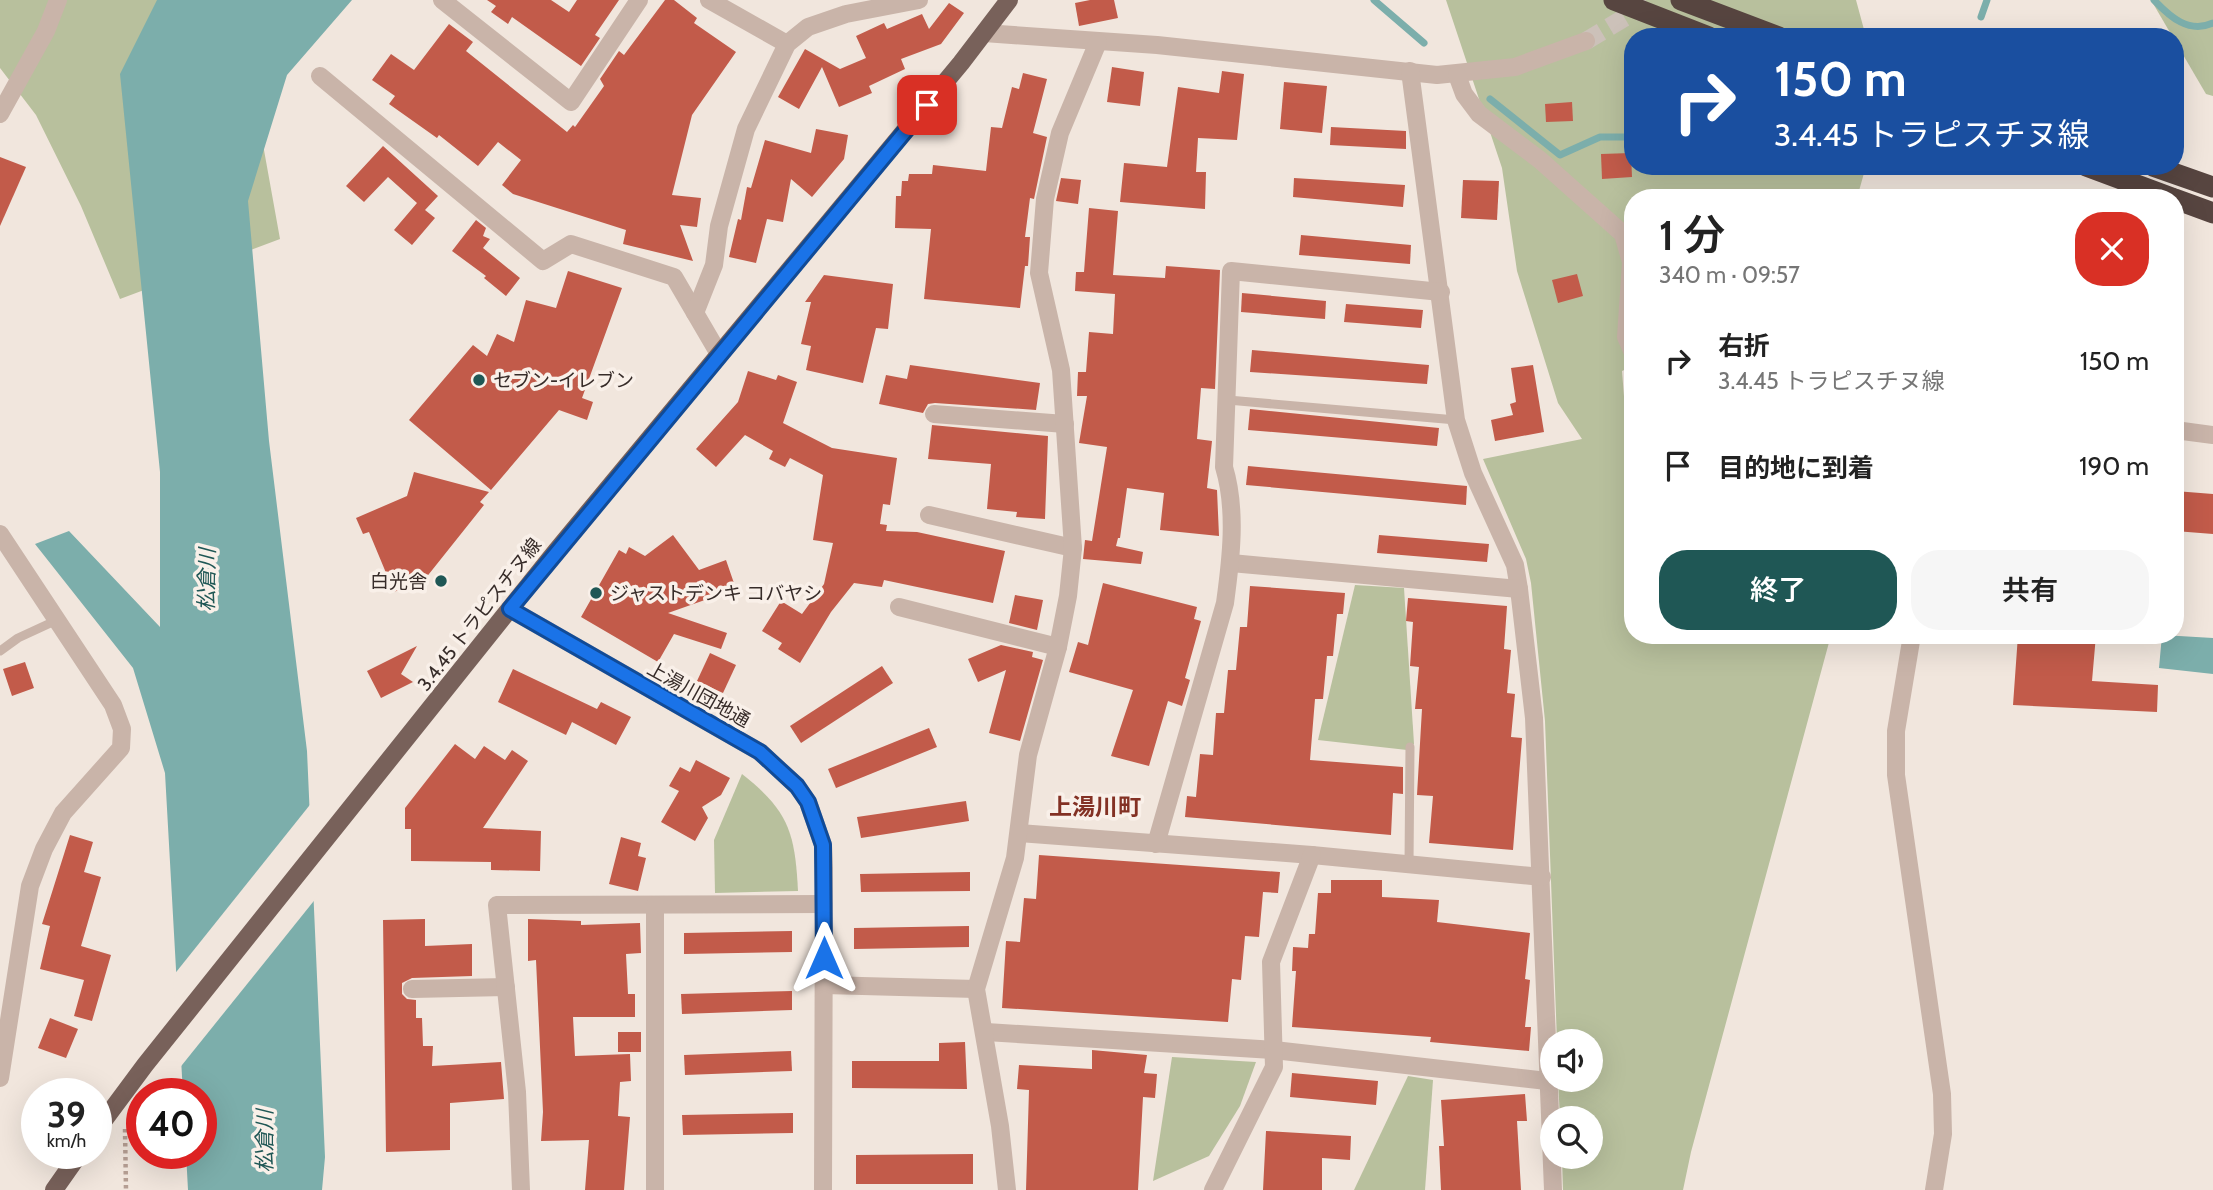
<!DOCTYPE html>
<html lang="ja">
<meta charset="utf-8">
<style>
:root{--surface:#fff;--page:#f6f6f6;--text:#222;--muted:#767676;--accent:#1f5755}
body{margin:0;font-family:Cabin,"Noto Sans JP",sans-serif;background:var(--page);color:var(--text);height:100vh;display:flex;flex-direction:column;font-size:26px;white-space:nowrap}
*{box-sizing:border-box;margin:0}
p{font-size:23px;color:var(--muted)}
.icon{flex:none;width:38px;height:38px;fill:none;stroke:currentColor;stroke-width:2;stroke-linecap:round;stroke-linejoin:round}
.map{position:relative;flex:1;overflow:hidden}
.details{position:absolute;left:1624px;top:189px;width:560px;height:455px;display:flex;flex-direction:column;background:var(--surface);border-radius:28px;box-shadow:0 7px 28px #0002}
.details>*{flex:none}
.banner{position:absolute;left:1624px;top:28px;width:560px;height:147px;border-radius:28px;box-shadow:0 7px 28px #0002;background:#1a4fa0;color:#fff;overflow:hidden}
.controls{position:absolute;left:1540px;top:1029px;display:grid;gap:14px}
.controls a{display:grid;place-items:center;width:63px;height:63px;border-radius:50%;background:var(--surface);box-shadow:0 7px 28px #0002;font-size:35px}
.speed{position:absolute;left:21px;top:1078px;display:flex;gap:14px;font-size:35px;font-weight:700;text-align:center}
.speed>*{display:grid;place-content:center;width:91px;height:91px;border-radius:50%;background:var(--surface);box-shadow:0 7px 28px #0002;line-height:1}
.speed small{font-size:18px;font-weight:400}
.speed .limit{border:10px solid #d22;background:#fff;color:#111}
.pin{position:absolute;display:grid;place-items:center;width:60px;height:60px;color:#fff;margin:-30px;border-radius:14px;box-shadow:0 4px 10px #0006}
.me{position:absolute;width:77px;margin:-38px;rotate:0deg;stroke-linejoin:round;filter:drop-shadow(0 0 5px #0008)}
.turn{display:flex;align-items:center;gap:24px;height:147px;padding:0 35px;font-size:32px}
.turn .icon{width:91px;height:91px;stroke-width:2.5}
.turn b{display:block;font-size:49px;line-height:60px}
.round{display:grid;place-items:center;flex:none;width:74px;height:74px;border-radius:28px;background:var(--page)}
.head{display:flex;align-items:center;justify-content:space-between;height:119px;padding:0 35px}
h1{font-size:42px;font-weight:600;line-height:52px}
.cta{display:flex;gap:14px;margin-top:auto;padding:14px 35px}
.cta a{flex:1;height:80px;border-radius:28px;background:var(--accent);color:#fff;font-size:28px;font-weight:600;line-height:80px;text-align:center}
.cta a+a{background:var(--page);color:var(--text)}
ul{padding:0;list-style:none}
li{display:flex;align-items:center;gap:21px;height:105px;padding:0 35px}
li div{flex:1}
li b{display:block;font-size:26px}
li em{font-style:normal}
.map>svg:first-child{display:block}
</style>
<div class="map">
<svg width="2213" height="1190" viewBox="0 0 2213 1190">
<rect width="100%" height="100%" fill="#f1e6dd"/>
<!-- green -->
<g fill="#b8c09d">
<path d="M0,0H237L280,239L120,299L81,206L36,115L0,68Z"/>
<path d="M1446,0H1856L1866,37H1633V166H1866L1857,198H1633V366L1622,371L1632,498L1633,635H1831L1691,1152L1683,1190H1563L1562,1157H1591V1118H1560L1558,1080H1591V1041H1557L1545,721L1531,583L1526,559L1483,459L1582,439L1558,403L1517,271L1502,168Z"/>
<path d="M2151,0H2213V96L2206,94Z"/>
<path d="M1355,585L1404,588L1414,744L1407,750L1318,740Z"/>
<path d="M742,774C789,811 795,833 798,891L715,893L714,840Z"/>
<path d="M1172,1057L1256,1062L1240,1106L1209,1156L1153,1181Z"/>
<path d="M1408,1076L1433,1080L1425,1190H1354Z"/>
</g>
<!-- water -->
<g fill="#7caeab">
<path d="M157,0H352L287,75L248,201L269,441L307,751L325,1157L322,1190H188L186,1153H201V1094H183L165,773L133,668L35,544L69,531L160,627V472L120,74Z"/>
<path d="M2162,635L2213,638V674L2159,668Z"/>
</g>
<!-- pier -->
<path fill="#f1e6dd" d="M313,801L317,897L178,1070L173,976Z"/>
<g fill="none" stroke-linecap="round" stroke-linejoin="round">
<!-- stream -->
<g stroke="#7caeab" stroke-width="7">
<path d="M1374,0L1424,43"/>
<path d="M2154,0C2170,17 2189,34 2213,23"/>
<path d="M1981,17L1987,0"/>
<path d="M1490,99L1560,155L1600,137H1633"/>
</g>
</g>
<!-- building -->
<g fill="#c25b4a">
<path d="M487,0H551L569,12L577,0H619L595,35L600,38L581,66L512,17L508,24L491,12L496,6Z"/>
<path d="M665,0H674L697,18L694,23L736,52L692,115L672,195L701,198L697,227L680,225L693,261L623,244L626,230L513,194L502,185L521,160L498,142L478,166L439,135L437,138L389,104L395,96L372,80L391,54L414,70L449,24L473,42L466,51L567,132L573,125L575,127L604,86L600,79L619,51L624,55Z"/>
<path d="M1090,0H1114L1118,18L1079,26L1075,3Z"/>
<path d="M949,3L964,13L941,44L901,59L905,69L869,86L872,93L839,107L822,67L799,109L778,97L805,49L840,69L866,58L856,36L884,23L887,29L922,14L929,29Z"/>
<path d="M1112,67L1144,72L1140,106L1107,102Z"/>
<path d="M1222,71L1244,74L1237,140L1198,138L1196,172H1206L1205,209L1120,202L1124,163L1167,167L1178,87L1219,93Z"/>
<path d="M1023,73L1047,79L1033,133L1047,137L1034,199L1030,198L1025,237H1030L1028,266H1025L1020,308L924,299L931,229L895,228L896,196H901L902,181H908L909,174H932L933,165L986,171L991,127L1002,128L1012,87L1019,89Z"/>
<path d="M1284,82L1327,86L1322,133L1280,129Z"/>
<path d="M1572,102L1573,121L1546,122L1545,104Z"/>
<path d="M1331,127L1406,131V149L1330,145Z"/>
<path d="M816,129L848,135L844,159L812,197L791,179L783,222L767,219L756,263L729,257L738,219L741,220L747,187L751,188L765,140L811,153Z"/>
<path d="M383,146L438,196L425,210L435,218L412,245L394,230L417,203L388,177L364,202L346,186Z"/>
<path d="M1631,153L1632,177L1602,179L1601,154Z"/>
<path d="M0,157L26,167L0,226Z"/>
<path d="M1061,178L1081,180L1078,204L1056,201Z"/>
<path d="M1294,178L1405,185L1403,207L1293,197Z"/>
<path d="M1463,180L1499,181L1497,220L1461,218Z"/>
<path d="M1089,208L1118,211L1113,275L1165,278L1166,266L1220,270L1215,389L1201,388L1197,439L1212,441L1207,488L1217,490L1219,536L1160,530L1164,493L1127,488L1120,538H1118L1116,546L1143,552L1141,564L1083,559L1085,540L1092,541L1107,447L1079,443L1087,396H1077L1078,372H1086L1089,332L1113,334L1115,294L1075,291L1076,272H1084Z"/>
<path d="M476,220L486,228L483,236L490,239L483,248L520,278L506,296L484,278L486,276L452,251Z"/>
<path d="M1301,235L1411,245L1410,264L1299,255Z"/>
<path d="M568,271L622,288L582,398L593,402L587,420L559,410L491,490L409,420L473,345L487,356L497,334L514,342L526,300L556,308Z"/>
<path d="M1577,274L1583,296L1558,303L1552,280Z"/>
<path d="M824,275L893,284L888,329L876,328L863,383L806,370L811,346L801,344L811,302H805Z"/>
<path d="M1242,293L1326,301L1325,319L1241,312Z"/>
<path d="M1346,304L1423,310L1421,328L1344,322Z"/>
<path d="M1252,350L1429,365L1427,384L1250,372Z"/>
<path d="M910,365L1040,383L1036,410L935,403L928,404L923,413L879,404L886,375L907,379Z"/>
<path d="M1533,365L1544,432L1495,441L1491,420L1513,415L1510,404L1516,402L1511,368Z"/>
<path d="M748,371L776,380L778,375L797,382L783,423L832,448L897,458L890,505L883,504L880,524L887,525L886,531L917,532L1005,551L993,603L884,580L882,587L854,583L831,612L800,663L778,649L782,643L762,631L781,601L802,614L824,584L833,543L813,540L823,475L790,458L785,467L769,459L773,451L745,435L716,467L696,449L738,402Z"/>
<path d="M1250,409L1439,428L1437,446L1248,430Z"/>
<path d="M932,425L1048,436L1045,519L1016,517L1017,512L987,509L991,464L928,459Z"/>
<path d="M1248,466L1467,486L1466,505L1246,485Z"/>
<path d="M414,472L489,492L480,502L484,505L425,579L394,592L369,532L363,534L356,518L407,496Z"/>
<path d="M2175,491L2213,494V534L2175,531Z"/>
<path d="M673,535L699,570L726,560L736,589L668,613L727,633L721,649L674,634L658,662L581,617L619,550L626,554L629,547L645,556Z"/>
<path d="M1379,535L1489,544L1487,562L1377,553Z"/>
<path d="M1103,583L1197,607L1194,619L1201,621L1185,678L1190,680L1182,706L1168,701L1149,766L1111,756L1133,690L1069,672L1078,642L1088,645Z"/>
<path d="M1250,586L1345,593L1343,614H1337L1333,656H1327L1323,699H1315L1310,760L1403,767V794L1393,793L1391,835L1185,817L1187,796L1196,797L1200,754L1213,755L1216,713H1224L1228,670H1236L1240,627H1247Z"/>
<path d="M1015,595L1043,600L1037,630L1009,623Z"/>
<path d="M1408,598L1507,606L1504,649L1511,650L1507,693L1515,694L1511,737L1522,738L1513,850L1429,843L1433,796L1417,795L1422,709H1415L1419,667L1410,666L1413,622L1406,621Z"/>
<path d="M2018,635H2096L2092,681L2158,685L2157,712L2013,705Z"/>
<path d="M1001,645L1033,652L1032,657L1043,660L1020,741L989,733L1006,670L978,682L968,659Z"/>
<path d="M417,646L401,674L413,682L381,698L367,671Z"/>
<path d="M710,653L736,665L723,693L697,681Z"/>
<path d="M25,662L34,688L12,696L3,669Z"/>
<path d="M882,666L893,683L801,743L790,726Z"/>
<path d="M513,669L597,709L601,702L631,717L616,745L572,722L566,735L498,702Z"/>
<path d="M929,728L937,747L836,788L828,769Z"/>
<path d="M455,744L475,759L484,746L505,760L512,750L528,761L483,828L541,831L540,871L491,870V862L411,861V829H405V808Z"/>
<path d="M696,760L730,778L721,795L702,807L708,818L695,841L661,822L679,791L669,786L680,767L690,772Z"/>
<path d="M966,801L969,821L861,838L857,817Z"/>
<path d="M70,835L93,842L84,872L101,877L81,946L111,955L92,1021L74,1016L84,980L40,969L50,926L42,924Z"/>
<path d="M621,837L641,843L638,856L646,858L638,891L609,884Z"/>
<path d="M1039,855L1280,872L1278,893L1263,892L1259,937L1245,936L1241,980L1232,979L1228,1022L1002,1008L1006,941L1020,942L1024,898L1036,899Z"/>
<path d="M970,872V891L861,892L860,874Z"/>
<path d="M1331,880H1382V897L1439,900L1437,922L1530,933L1525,979L1530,980L1525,1027H1531L1529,1051L1430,1042L1431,1037L1292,1027L1296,971H1292L1293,947L1308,948L1309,934H1315L1318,893H1331Z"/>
<path d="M425,919V946L472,944V976L412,978L402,983V994L407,999L416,1000V1018H422L423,1046H433L432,1066L501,1062L504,1099L450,1103V1150L386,1152L383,920Z"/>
<path d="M528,919L581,921V925L640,923L641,953L626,954L628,994H635V1017H573L575,1056L630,1054L631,1081L620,1082L618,1116L630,1117L624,1190H585L589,1140L541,1141L543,1112L536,960L528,961Z"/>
<path d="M969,926V947L854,949V928Z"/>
<path d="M792,931V952L684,954V933Z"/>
<path d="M792,991V1010L682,1014L681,994Z"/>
<path d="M50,1018L78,1029L66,1058L38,1048Z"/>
<rect x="618" y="1032" width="23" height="20"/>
<path d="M965,1042L967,1089L852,1088V1061H939V1043Z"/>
<path d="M1092,1050L1147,1055L1144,1073L1157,1074L1155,1098L1143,1097L1138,1190H1026L1029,1090L1017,1089L1019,1065L1092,1069Z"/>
<path d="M791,1051L792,1071L685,1075L684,1055Z"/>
<path d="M1292,1073L1378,1081L1376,1105L1290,1097Z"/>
<path d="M1525,1094L1527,1121H1517L1521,1190H1441L1439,1146H1444L1441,1100Z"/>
<path d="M793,1113V1133L683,1135L682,1115Z"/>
<path d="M1266,1131L1351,1136L1350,1160L1322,1158V1190H1263Z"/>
<path d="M973,1154V1184H856V1155Z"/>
</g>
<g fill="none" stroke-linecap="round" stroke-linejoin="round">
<!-- minor-tunnel -->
<path stroke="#ccc1b9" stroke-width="18" stroke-dasharray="18 9" stroke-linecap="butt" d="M1586,41L1654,0"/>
<!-- path -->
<path stroke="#b59e93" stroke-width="4.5" stroke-dasharray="3.5 3.5" stroke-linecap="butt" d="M125,1129L126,1190"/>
<!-- service -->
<g stroke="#c9b4a9" stroke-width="9">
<path d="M1228,400L1456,420"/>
<path d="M0,651L18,638L57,620"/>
<path d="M1409,864L1410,747"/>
</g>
<!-- minor -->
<g stroke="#c9b4a9" stroke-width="18">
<path d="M442,0L571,102L639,0"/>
<path d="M709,0L787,44"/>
<path d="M984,33L1157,45L1437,75L1515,67L1586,41"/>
<path d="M1410,71L1456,420L1473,473L1515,565L1519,589L1534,718L1553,1190"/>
<path d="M320,76L543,261L571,244L674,277L719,354"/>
<path d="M0,114L46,31L58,0"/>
<path d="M695,313L714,265L719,226L746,129L787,44L808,27L846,14L919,0"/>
<path d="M934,414L1065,424"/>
<path d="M929,515L1073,548"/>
<path d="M0,534L113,705L122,729L121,748L63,813L44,849L30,886L0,1078"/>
<path d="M1231,563L1519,589"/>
<path d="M899,607L1058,647"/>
<path d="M1912,635L1896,731V775L1942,1094L1943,1134L1934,1190"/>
<path d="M1019,833L1312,855L1542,877"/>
<path d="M1156,844L1225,603C1231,559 1237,510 1224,467L1231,271L1441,292"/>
<path d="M824,985L976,989"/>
<path d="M412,989L506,987"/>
<path d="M986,1032L1274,1050L1547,1081"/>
<path d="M521,1190L517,1092L497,905L824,904"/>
<path d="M655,1190V905"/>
<path d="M1007,1190L1000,1126L976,989L1015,858L1028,755L1058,647L1068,596L1073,548L1061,370L1039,273L1045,199L1060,133L1098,42"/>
<path d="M1213,1190L1274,1067L1271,962L1312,855"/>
</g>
<!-- tertiary -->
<g stroke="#c9b4a9" stroke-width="18">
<path d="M1457,75L1464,94L1479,114L1540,160L1623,234L1631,262L1626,337L1633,353"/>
<path d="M2175,430L2213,435"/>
<path d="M510,609L760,752L797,786L808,802L823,845L824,868L823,1190"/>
</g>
<!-- primary -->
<g stroke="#78615a" stroke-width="18">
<path d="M96,1131L145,1065L556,551L961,63L1009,0"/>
<path d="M54,1190L80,1153"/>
</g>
<!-- motorway -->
<g stroke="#574540" stroke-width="21">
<path d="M1614,0L1709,37"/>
<path d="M1681,0L1779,37"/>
<path d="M2086,166L2172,198"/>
<path d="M2153,166L2213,187"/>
<path d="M2175,199L2213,213"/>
</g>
</g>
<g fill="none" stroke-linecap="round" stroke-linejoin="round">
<!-- route casing -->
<g stroke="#114b97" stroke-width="18">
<path id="route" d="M824,958L823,845L808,802L797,786L760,752L510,609L927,105"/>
</g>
<!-- route -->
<use href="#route" stroke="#1a73e8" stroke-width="12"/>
</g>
<!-- markers -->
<g fill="#1f5755" stroke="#f9f0e9" stroke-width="2.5">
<circle cx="479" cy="380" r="7"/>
<circle cx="441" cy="581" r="7"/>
<circle cx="596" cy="593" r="7"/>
</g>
<g text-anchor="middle" stroke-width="7" stroke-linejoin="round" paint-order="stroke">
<!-- poi labels -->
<g font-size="19" fill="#372c29" stroke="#f9f0e9" text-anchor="start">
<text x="493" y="387">セブン-イレブン</text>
<text x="427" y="588" text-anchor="end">白光舎</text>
<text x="610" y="600">ジャストデンキ コバヤシ</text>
</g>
<!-- street labels -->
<g font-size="19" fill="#372c29" stroke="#f9f0e9">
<text transform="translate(479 614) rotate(-52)" y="7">3.4.45 トラピスチヌ線</text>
<text transform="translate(699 694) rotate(29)" y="7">上湯川団地通</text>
</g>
<!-- water labels -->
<g font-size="21" font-style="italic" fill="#1f5755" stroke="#f9f0e9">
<text transform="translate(207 580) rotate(-89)" y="7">松倉川</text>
<text transform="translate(265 1141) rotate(-90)" y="7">松倉川</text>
</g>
<!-- quarter labels -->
<g font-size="23" font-weight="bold" fill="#833124" stroke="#f9f0e9">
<text x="1095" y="815">上湯川町</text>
</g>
</g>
</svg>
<div class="controls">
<a><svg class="icon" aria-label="sound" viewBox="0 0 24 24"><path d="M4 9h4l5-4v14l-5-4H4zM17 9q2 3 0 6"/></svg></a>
<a><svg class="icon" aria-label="search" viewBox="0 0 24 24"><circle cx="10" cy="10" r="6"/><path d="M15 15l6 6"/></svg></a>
</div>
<div class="speed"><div>39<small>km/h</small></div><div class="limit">40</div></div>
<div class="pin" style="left:927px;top:105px;background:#d93025"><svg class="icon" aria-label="arrive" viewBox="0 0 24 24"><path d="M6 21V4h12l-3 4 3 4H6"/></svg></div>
<svg class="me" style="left:824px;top:958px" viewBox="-20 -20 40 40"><path d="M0-17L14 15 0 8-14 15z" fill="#1a73e8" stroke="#fff" stroke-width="4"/></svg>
<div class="banner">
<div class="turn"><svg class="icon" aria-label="right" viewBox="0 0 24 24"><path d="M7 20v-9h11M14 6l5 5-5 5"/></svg><div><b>150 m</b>3.4.45 トラピスチヌ線</div></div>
</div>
<section class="details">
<div class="head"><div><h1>1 分</h1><p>340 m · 09:57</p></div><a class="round" style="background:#d93025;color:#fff"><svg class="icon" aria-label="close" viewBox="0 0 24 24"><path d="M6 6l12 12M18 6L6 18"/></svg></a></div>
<ul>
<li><svg class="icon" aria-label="right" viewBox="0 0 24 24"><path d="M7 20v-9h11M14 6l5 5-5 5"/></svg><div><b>右折</b><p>3.4.45 トラピスチヌ線</p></div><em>150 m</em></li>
<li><svg class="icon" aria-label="arrive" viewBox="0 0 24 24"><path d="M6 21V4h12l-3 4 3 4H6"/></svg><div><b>目的地に到着</b></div><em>190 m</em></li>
</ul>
<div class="cta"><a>終了</a><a>共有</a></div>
</section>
</div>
